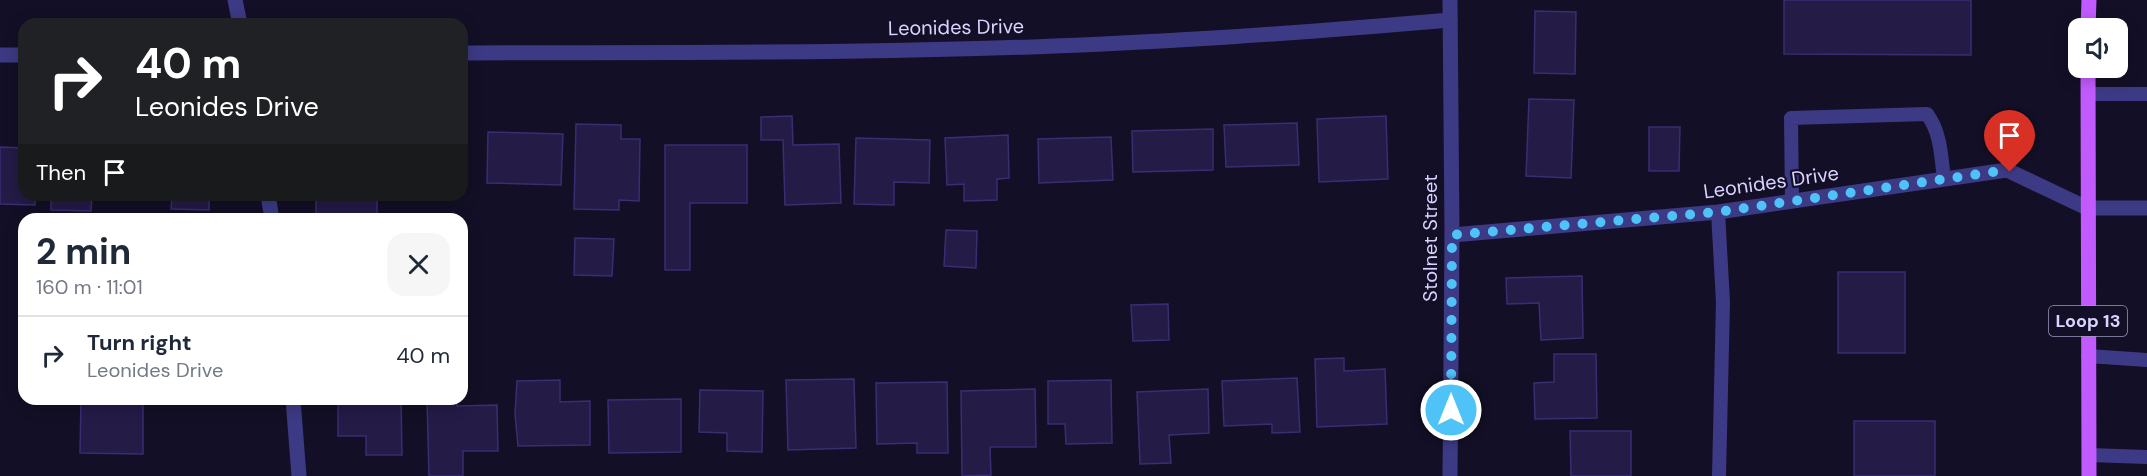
<!DOCTYPE html>
<meta charset="utf-8">
<style>
:root{--surface:#fff;--page:#f6f6f7;--text:#1f2937;--muted:#747a83;--line:#e0e1e3}
body{margin:0;font-family:"DM Sans",sans-serif;background:var(--page);color:var(--text);height:100vh;display:flex;flex-direction:column;font-size:22px;white-space:nowrap}
*{box-sizing:border-box;margin:0}
p{font-size:20px;color:var(--muted)}
.icon{flex:none;width:33px;height:33px;fill:none;stroke:currentColor;stroke-width:2;stroke-linecap:round;stroke-linejoin:round}
.map{position:relative;flex:1;overflow:hidden}
.side{position:absolute;left:18px;top:213px;width:450px;height:192px;display:flex;flex-direction:column;background:var(--surface);border-radius:18px;box-shadow:0 3px 15px #0003}
.side>*{flex:none}
.guide{position:absolute;left:18px;top:18px;width:450px;height:183px;border-radius:18px;box-shadow:0 3px 15px #0003;background:#202124;color:#fff;overflow:hidden}
.fabs{position:absolute;left:2068px;top:18px;display:grid;gap:12px}
.fabs a{display:grid;place-items:center;width:60px;height:60px;border-radius:12px;background:var(--surface);box-shadow:0 3px 15px #0003;font-size:30px}
.pin{position:absolute;display:grid;place-items:center;width:51px;height:51px;color:#fff;margin:-62px -26px;border-radius:50% 50% 50% 0;rotate:-45deg;box-shadow:0 0 6px #0007}
.pin .icon{rotate:45deg}
.me{position:absolute;width:66px;margin:-33px;rotate:0deg;stroke-linejoin:round;filter:drop-shadow(0 0 4px #0008)}
.turn{display:flex;align-items:center;gap:21px;height:126px;padding:0 18px;font-size:27px}
.turn .icon{width:78px;height:78px;stroke-width:2.5}
.turn b{display:block;font-size:42px;line-height:51px}
.then{display:flex;align-items:center;height:57px;padding:0 18px;background:#0003;gap:12px;font-size:22px}
.round{display:grid;place-items:center;flex:none;width:63px;height:63px;border-radius:18px;background:var(--page)}
.summary{display:flex;align-items:center;justify-content:space-between;height:102px;padding:0 18px}
h1{font-size:36px;font-weight:700;line-height:45px}
ul{padding:0;list-style:none}
li{display:flex;align-items:center;gap:18px;height:78px;padding:0 18px;border-top:2px solid var(--line)}
li div{flex:1}
li b{display:block;font-size:22px}
li em{font-style:normal}
.map>svg:first-child{display:block}
</style>
<div class="map">
<svg width="2147" height="476" viewBox="0 0 2147 476">
<rect width="100%" height="100%" fill="#130f26"/>
<!-- building -->
<g fill="#241b47" stroke="#3b2d73" stroke-width="1.5">
<path d="M1784,0H1971V55L1784,54Z"/>
<path d="M1535,11L1576,12L1575,74L1534,73Z"/>
<path d="M1529,99L1574,100L1571,178L1526,176Z"/>
<path d="M792,116L793,145L839,144L841,203L785,205L783,140H761V117Z"/>
<path d="M1386,116L1388,179L1319,182L1317,119Z"/>
<path d="M1297,123L1299,165L1226,167L1224,125Z"/>
<path d="M576,124L621,125V139H640L639,201L619,200V210L574,209Z"/>
<path d="M1649,127H1680L1679,171H1649Z"/>
<path d="M1213,129V170L1133,172L1132,131Z"/>
<path d="M488,132L563,134L561,185L487,183Z"/>
<path d="M1008,135L1009,178L997,179V200L964,201V184L947,185L945,138Z"/>
<path d="M1111,137L1113,180L1039,183L1038,139Z"/>
<path d="M856,138L930,140L929,183L894,182V205L854,204Z"/>
<path d="M665,145H747V203H690V270H665Z"/>
<path d="M0,147L24,148V195H35V205L0,204Z"/>
<path d="M51,195H92L91,211L51,210Z"/>
<path d="M141,195H209V210L171,209L172,196Z"/>
<rect x="316" y="195" width="61" height="24"/>
<path d="M946,230L977,231L976,268L944,266Z"/>
<path d="M575,238L614,239L612,276L574,275Z"/>
<rect x="1838" y="272" width="67" height="81"/>
<path d="M1582,276L1583,338L1541,340L1539,303L1507,304L1506,278Z"/>
<path d="M1168,304L1169,340L1133,341L1131,305Z"/>
<path d="M1554,354H1596L1597,418L1535,419L1534,383L1554,382Z"/>
<path d="M1344,358V371L1385,369L1387,424L1317,427L1315,359Z"/>
<path d="M1297,378L1300,432L1272,433V424L1224,426L1222,381Z"/>
<path d="M854,379L856,448L788,450L786,380Z"/>
<path d="M560,380V402L590,401V445L518,446L515,414L517,381Z"/>
<path d="M1111,380L1112,443L1066,444L1065,424H1048V381Z"/>
<path d="M947,382L948,453H917V443L877,444L876,383Z"/>
<path d="M1035,389L1036,447H990L991,475L962,476L961,391Z"/>
<path d="M1208,389L1209,433L1169,435L1171,463L1140,464L1137,392Z"/>
<path d="M700,390L763,391L762,452L727,451V433L699,432Z"/>
<path d="M81,399H109V404H143V454L80,453Z"/>
<path d="M338,399H401L402,455H366V436H338Z"/>
<path d="M427,399H457V406L497,405L498,451H463V476H429Z"/>
<path d="M681,399V452L609,453L608,400Z"/>
<rect x="1854" y="421" width="81" height="55"/>
<path d="M1570,431H1631V476H1571Z"/>
</g>
<g fill="none" stroke-linecap="round" stroke-linejoin="round">
<!-- service -->
<g stroke="#3d3a85" stroke-width="14">
<path d="M2088,94H2147"/>
<path d="M1792,201L1791,118L1927,114C1941,133 1941,156 1944,179"/>
<path d="M1718,212L1723,302L1719,476"/>
<path d="M2088,356L2147,360"/>
<path d="M2089,455L2147,457"/>
</g>
<!-- minor -->
<g stroke="#3d3a85" stroke-width="15">
<path d="M235,0L240,24"/>
<path d="M1450,0L1452,235L1450,476"/>
<path d="M462,53C675,52 889,54 1103,44C1219,39 1334,30 1450,20"/>
<path d="M0,55H24"/>
<path d="M268,195L272,219"/>
<path d="M1452,235L1718,212L2007,170L2087,208H2147"/>
<path d="M293,399L299,476"/>
</g>
<!-- primary -->
<g stroke="#c25bff" stroke-width="15">
<path d="M2088,28L2089,0"/>
<path d="M2088,68L2089,476"/>
</g>
</g>
<g fill="none" stroke-linecap="round" stroke-linejoin="round">
<!-- route -->
<path stroke="#4fc3f7" stroke-width="10" stroke-dasharray="0 18" d="M1451,410L1452,235L1718,212L2007,170L2010,172"/>
</g>
<g text-anchor="middle" stroke-width="4.5" stroke-linejoin="round" paint-order="stroke">
<!-- shield labels -->
<rect fill="#130f26" stroke="#9e99be" stroke-width="1.5" x="2049" y="306" width="78" height="30" rx="4.5"/>
<g font-size="18" font-weight="bold" fill="#d9d4ff">
<text x="2088" y="327">Loop 13</text>
</g>
<!-- street labels -->
<g font-size="20" fill="#d9d4ff" stroke="#130f26">
<text transform="translate(956 27) rotate(-1)" y="7">Leonides Drive</text>
<text transform="translate(1771 182) rotate(-8)" y="7">Leonides Drive</text>
<text transform="translate(1430 238) rotate(-90)" y="7">Stolnet Street</text>
</g>
</g>
</svg>
<div class="fabs">
<a><svg class="icon" aria-label="sound" viewBox="0 0 24 24"><path d="M4 9h4l5-4v14l-5-4H4zM17 9q2 3 0 6"/></svg></a>
</div>
<div class="pin" style="left:2010px;top:172px;background:#d93025"><svg class="icon" aria-label="arrive" viewBox="0 0 24 24"><path d="M6 21V4h12l-3 4 3 4H6"/></svg></div>
<svg class="me" style="left:1451px;top:410px" viewBox="-20 -20 40 40"><circle r="17" fill="#4fc3f7" stroke="#fff" stroke-width="3"/><path d="M0-11L8 9 0 5-8 9z" fill="#fff"/></svg>
<div class="guide">
<div class="turn"><svg class="icon" aria-label="right" viewBox="0 0 24 24"><path d="M7 20v-9h11M14 6l5 5-5 5"/></svg><div><b>40 m</b>Leonides Drive</div></div>
<div class="then">Then<svg class="icon" aria-label="arrive" viewBox="0 0 24 24"><path d="M6 21V4h12l-3 4 3 4H6"/></svg></div>
</div>
<section class="side">
<div class="summary"><div><h1>2 min</h1><p>160 m · 11:01</p></div><a class="round"><svg class="icon" aria-label="close" viewBox="0 0 24 24"><path d="M6 6l12 12M18 6L6 18"/></svg></a></div>
<ul>
<li><svg class="icon" aria-label="right" viewBox="0 0 24 24"><path d="M7 20v-9h11M14 6l5 5-5 5"/></svg><div><b>Turn right</b><p>Leonides Drive</p></div><em>40 m</em></li>
</ul>
</section>
</div>
